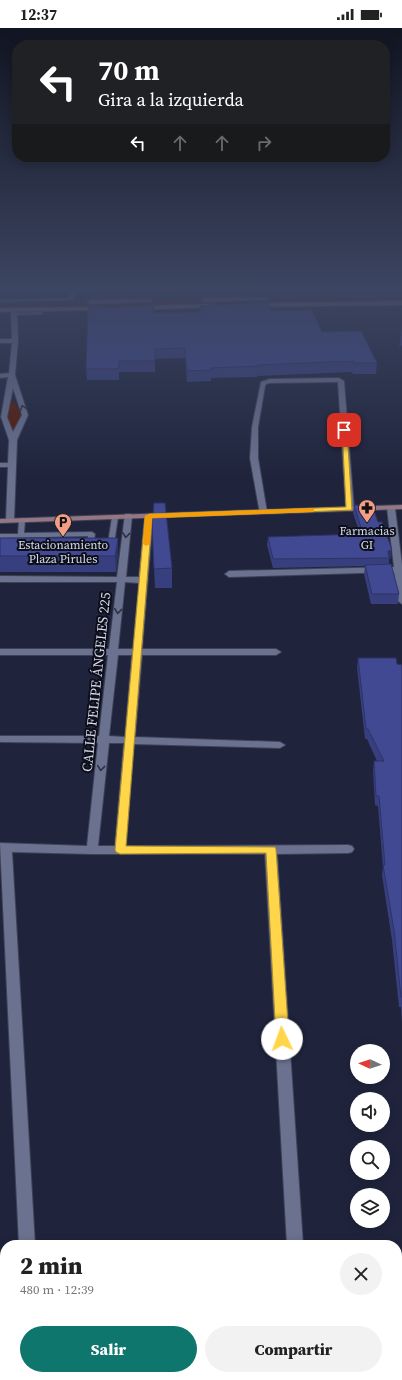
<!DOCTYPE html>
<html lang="es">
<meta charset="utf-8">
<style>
:root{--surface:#fff;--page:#f2f2f2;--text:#222;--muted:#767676;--accent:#0f766e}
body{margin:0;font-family:"Source Serif 4",serif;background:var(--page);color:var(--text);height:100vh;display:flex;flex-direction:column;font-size:15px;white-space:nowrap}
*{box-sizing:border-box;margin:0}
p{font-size:13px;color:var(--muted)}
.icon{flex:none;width:22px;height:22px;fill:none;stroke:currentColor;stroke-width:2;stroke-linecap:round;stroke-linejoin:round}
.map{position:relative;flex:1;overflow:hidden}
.sheet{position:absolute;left:0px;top:1212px;width:402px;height:140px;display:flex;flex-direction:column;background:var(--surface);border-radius:16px 16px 0 0;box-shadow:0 2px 10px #0003}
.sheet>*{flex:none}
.top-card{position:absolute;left:12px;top:12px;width:378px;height:122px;border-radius:16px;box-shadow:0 2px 10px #0003;background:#202124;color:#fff;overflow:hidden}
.needle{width:26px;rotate:273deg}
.controls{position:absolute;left:350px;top:1016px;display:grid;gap:8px}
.controls a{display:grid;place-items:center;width:40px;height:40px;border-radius:50%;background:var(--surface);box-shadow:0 2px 10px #0003;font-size:20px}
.pin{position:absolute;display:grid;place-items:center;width:34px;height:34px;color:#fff;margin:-17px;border-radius:8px;box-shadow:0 2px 6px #0006}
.me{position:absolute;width:44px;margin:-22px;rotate:357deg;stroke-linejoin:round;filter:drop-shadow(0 0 3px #0008)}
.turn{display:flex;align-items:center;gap:14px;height:84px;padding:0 20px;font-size:18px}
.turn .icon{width:52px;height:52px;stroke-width:2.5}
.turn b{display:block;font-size:28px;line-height:34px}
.lanes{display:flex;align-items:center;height:38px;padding:0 20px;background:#0003;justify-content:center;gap:20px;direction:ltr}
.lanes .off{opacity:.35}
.round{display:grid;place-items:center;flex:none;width:42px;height:42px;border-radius:21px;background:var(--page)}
.overview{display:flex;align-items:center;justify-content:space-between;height:68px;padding:0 20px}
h1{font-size:24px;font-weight:800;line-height:30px}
.primary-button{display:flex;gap:8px;margin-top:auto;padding:8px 20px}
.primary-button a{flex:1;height:46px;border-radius:24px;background:var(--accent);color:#fff;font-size:16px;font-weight:800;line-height:46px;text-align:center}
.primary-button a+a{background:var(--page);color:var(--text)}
.status{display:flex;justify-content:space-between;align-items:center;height:28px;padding:0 20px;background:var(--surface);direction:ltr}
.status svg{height:11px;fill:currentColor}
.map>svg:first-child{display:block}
</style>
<div class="status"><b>12:37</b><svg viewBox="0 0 49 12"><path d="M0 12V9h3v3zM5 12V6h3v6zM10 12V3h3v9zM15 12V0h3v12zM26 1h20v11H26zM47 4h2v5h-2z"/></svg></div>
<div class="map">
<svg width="402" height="1352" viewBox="0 0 402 1352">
<rect width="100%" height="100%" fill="#1f243c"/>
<!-- green -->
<g fill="#591a06">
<path d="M402,270V273L0,280V275Z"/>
<path d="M13,372L22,386L13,404L5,389Z"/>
</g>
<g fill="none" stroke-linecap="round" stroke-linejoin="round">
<!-- lane casing -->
<g stroke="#3f4257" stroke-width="2">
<g id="lane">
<path d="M74,261H78L74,271L70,272L0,274V272L69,270Z"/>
<path d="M41,284L43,285V286L13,287L11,286L13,285Z"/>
<path d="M115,487L118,489L114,516L109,520L106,518L108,515L112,489Z"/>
<path d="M22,490L25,492L24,505L92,504L95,506L93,518L90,520L87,518L88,508L0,510V506H18L19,492Z"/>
</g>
</g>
<!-- street casing -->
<g stroke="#3f4257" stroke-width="2">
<g id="street">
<path d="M14,280L17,282L18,313L15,347L28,387L17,412L14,492L10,494L6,492L8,439H0V435H8L9,412L1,389L8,349L0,350V346L9,345L12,315H0V311H12L11,282ZM13,360L22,387L13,404L7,389Z"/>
<path d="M339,350L344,353L354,481L350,483L346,481L338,354L270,355L266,356L265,358L258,399V430L267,484L263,486H260L250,430L252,399L261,354L270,351Z"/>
<path d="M388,478H391L395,480L402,537V576L398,573L394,544L229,549L225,546L229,543L394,539L387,480Z"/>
<path d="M125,486H131L132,488L126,549H139L145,488L149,486L153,488L142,621H276L281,624L276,627H142L135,709L280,714L285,717L280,720L134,716L126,818L348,817L352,818L354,821L352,824L348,825L277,826L303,1217H287L265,826H92L12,824L35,1217H19L0,815L87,818L98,715L0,714V708H99L108,627H0V621H109L117,554H0V548L117,549ZM125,554L139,555L133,621H118ZM118,627H132L125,709L109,708ZM109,715H124L115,818H98Z"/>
<path d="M24,1347H42L43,1352H25Z"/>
<path d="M293,1347H311L310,1352H292Z"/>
</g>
</g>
<!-- secondary casing -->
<g stroke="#3f4257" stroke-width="2">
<g id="secondary">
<path d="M266,269L268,270V272L204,274L201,272L204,270Z"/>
<path d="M150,271L152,272V274L90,276L87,274L90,272Z"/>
<path d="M402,273V277L256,279L253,277L256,275Z"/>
<path d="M214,276L216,277V279L140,282L137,280L140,278Z"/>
<path d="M102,279V281L100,282L0,284V280Z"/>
<path d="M402,477V481L0,495V491Z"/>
</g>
</g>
<!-- lane -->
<use href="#lane" fill="#6b728f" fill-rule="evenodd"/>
<!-- street -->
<use href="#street" fill="#6b728f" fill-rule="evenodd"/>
<!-- secondary -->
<use href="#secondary" fill="#947782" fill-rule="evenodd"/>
</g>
<!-- wall -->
<g fill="#383f7e">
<path d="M200,278L272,283L322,304L377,335L376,346H353L352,344L258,348L257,349L211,350V353L187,354L185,330L155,331V344H119V352H87L86,341L154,285L200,284Z"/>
<path d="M402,300V318H399Z"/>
<path d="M354,477L391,531H389V536L399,566L398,576H371L364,546L365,538L273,540L267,517L268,509L360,506L353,485Z"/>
<path d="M152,496L172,540V560H155Z"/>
<path d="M0,510H118V526L116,544H0Z"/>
<path d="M358,630L397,636L402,637V995L401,979H399L392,912L382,847L383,839L378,778L375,777L373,743L374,733H377L367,711H365L357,639Z"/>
</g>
<!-- shaded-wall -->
<g fill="#2e3366">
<path d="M118,510V526L116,544L115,528Z"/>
<path d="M392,522L391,531H389L388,523Z"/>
</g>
<!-- building -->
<g fill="#414992" stroke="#2e3366">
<path d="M267,274L272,283L312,282L322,304L361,303L377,335H354L353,333L257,337L258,338L211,340V342L187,343L185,320L155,321V333H119L118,341H86L88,280L154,278V285L202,284L200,278Z"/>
<path d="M402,300V307H400Z"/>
<path d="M154,475H165L172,540L154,541L152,496Z"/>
<path d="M354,477H372L378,494H382L392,522L388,523L389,530L273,531L268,509L363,506Z"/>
<path d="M0,510H118L115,528H0Z"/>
<path d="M391,536L399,566H372L365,537Z"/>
<path d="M358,630H396L397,636L402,637V969H401L394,902L383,837H385L379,768H376L374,733H384L368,701H366Z"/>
</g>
<!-- one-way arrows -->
<defs><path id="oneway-chevron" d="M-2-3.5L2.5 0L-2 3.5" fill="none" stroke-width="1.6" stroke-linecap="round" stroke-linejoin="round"/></defs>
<g stroke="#2d3142">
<use href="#oneway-chevron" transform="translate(23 380) rotate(-108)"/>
<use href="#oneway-chevron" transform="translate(126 507) rotate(96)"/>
<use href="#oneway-chevron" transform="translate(118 583) rotate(96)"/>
<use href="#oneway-chevron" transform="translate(101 740) rotate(96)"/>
</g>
<!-- sky -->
<linearGradient id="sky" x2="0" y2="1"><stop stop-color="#111421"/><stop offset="0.58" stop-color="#3c4561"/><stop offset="1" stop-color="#3c4561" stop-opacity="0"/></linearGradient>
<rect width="402" height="450" fill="url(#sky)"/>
<!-- route -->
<path fill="#ffd54a" stroke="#a68a30" d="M342,400L347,402L352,482L152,490L126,818L275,819L276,821L289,1011L287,1015L282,1017L278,1015L276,1011L266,825L120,826L116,824L115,822L145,488L149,486L346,479Z"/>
<!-- slow -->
<path fill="#f59e0b" d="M312,480L314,481V484L152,490L150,516L146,518L143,516L145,488L149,486Z"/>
<!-- icons -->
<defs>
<g id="pharmacy-pin" transform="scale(0.9)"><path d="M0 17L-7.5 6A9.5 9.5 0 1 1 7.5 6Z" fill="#f39f86" stroke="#0c0e19"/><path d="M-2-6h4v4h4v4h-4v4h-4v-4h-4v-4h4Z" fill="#111"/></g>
<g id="parking-pin" transform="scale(0.9)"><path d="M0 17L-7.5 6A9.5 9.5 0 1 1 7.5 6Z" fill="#f39f86" stroke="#0c0e19"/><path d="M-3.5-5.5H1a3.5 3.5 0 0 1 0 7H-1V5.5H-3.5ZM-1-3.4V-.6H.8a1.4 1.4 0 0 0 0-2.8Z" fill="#111"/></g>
</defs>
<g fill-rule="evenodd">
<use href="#pharmacy-pin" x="367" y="480"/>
<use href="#parking-pin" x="63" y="494"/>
</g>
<g text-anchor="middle" stroke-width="4" stroke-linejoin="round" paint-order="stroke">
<!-- far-poi labels -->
<g font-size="12" fill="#d6daeb" stroke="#0c0e19">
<text x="367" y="507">Farmacias<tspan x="367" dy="14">GI</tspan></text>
<text x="63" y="521">Estacionamiento<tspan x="63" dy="14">Plaza Pirules</tspan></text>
</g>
<!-- street labels -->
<g font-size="14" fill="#d6daeb" stroke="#0c0e19">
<text transform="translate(96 654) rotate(-84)" y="5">CALLE FELIPE ÁNGELES 225</text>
</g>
</g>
</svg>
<div class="controls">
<a><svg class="needle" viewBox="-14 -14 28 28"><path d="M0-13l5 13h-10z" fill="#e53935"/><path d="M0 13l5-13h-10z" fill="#767676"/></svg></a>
<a><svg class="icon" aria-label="sound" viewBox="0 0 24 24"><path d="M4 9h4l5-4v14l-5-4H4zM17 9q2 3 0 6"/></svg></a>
<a><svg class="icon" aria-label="search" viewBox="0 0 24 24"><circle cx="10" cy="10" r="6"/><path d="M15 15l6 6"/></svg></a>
<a><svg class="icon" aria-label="layers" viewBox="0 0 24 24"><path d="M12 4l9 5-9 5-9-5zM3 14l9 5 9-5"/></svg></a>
</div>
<div class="pin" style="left:344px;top:402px;background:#d93025"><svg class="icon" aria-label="arrive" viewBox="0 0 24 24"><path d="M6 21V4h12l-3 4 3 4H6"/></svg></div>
<svg class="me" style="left:282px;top:1011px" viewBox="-20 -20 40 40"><circle r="19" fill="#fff"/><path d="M0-13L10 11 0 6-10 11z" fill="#ffd54a"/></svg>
<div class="top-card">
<div class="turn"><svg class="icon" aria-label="left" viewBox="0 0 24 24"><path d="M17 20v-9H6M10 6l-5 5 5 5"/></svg><div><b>70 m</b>Gira a la izquierda</div></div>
<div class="lanes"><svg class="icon" aria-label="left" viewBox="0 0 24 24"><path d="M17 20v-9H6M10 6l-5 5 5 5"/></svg><svg class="icon off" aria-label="ahead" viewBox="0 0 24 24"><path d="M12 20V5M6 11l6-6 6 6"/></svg><svg class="icon off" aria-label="ahead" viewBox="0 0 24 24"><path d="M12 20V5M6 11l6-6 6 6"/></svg><svg class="icon off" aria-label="right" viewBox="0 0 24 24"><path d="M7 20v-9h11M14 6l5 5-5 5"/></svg></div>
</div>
<section class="sheet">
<div class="overview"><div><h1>2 min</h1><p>480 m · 12:39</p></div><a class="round"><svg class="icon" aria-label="close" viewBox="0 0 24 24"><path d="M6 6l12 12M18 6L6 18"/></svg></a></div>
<div class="primary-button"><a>Salir</a><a>Compartir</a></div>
</section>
</div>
